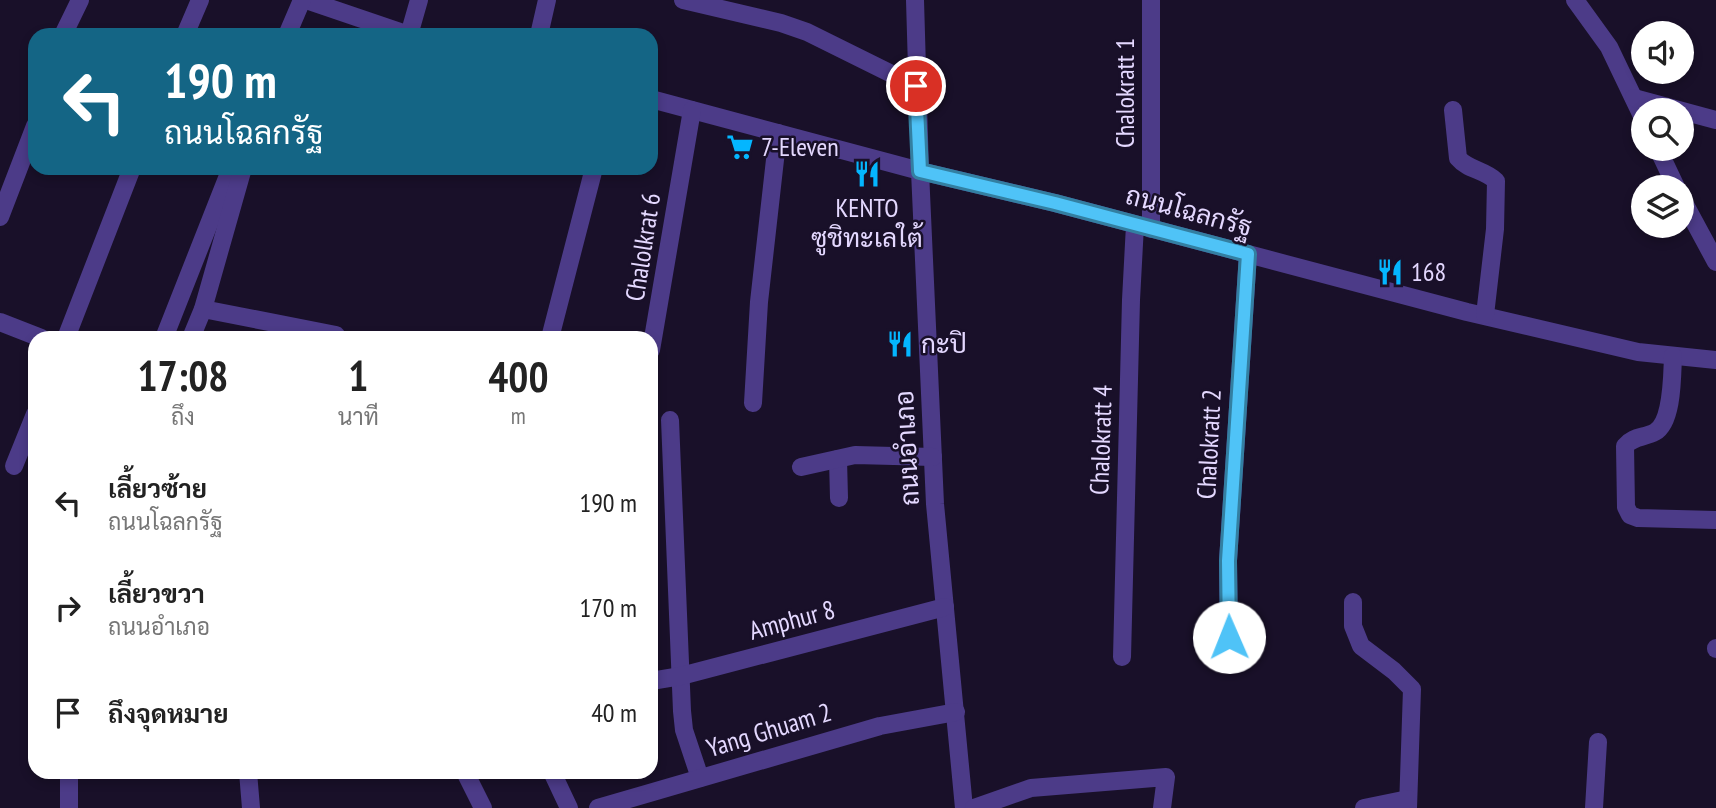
<!DOCTYPE html>
<html lang="th">
<meta charset="utf-8">
<style>
:root{--surface:#fff;--page:#f6f6f6;--text:#222;--muted:#767676}
body{margin:0;font-family:"PT Sans Narrow",Sarabun,sans-serif;background:var(--page);color:var(--text);height:100vh;display:flex;flex-direction:column;font-size:26px;white-space:nowrap}
*{box-sizing:border-box;margin:0}
p{font-size:23px;color:var(--muted)}
.icon{flex:none;width:38px;height:38px;fill:none;stroke:currentColor;stroke-width:2;stroke-linecap:round;stroke-linejoin:round}
.map{position:relative;flex:1;overflow:hidden}
.sheet{position:absolute;left:28px;top:331px;width:630px;height:448px;display:flex;flex-direction:column;background:var(--surface);border-radius:21px;box-shadow:0 4px 10px #0003}
.sheet>*{flex:none}
.top-card{position:absolute;left:28px;top:28px;width:630px;height:147px;border-radius:21px;box-shadow:0 4px 10px #0003;background:#146585;color:#fff;overflow:hidden}
.controls{position:absolute;left:1631px;top:21px;display:grid;gap:14px}
.controls a{display:grid;place-items:center;width:63px;height:63px;border-radius:50%;background:var(--surface);box-shadow:0 4px 10px #0003;font-size:35px}
.pin{position:absolute;display:grid;place-items:center;width:60px;height:60px;color:#fff;margin:-30px;border:4px solid #fff;border-radius:50%;box-shadow:0 2px 7px #0007}
.me{position:absolute;width:77px;margin:-38px;rotate:359deg;stroke-linejoin:round;filter:drop-shadow(0 0 5px #0008)}
.turn{display:flex;align-items:center;gap:24px;height:147px;padding:0 21px;font-size:32px}
.turn .icon{width:91px;height:91px;stroke-width:2.5}
.turn b{display:block;font-size:49px;line-height:60px}
.eta{display:flex;justify-content:space-evenly;align-items:center;height:119px;text-align:center}
.eta b{font-size:42px;font-weight:800;line-height:49px}
ul{padding:0;list-style:none}
li{display:flex;align-items:center;gap:21px;height:105px;padding:0 21px}
li div{flex:1}
li b{display:block;font-size:26px}
li em{font-style:normal}
.map>svg:first-child{display:block}
</style>
<div class="map">
<svg width="1716" height="808" viewBox="0 0 1716 808">
<rect width="100%" height="100%" fill="#191029"/>
<g fill="none" stroke-linecap="round" stroke-linejoin="round">
<!-- minor -->
<g stroke="#4c3b88" stroke-width="18">
<path d="M306,0L409,35"/>
<path d="M683,0L781,23L807,32L916,86"/>
<path d="M915,0L920,171L935,504L964,808"/>
<path d="M1575,0L1609,47L1643,118"/>
<path d="M63,35L80,0"/>
<path d="M185,35L200,0"/>
<path d="M287,35L302,0"/>
<path d="M409,35L419,0"/>
<path d="M539,35L547,0"/>
<path d="M1634,98L1716,120"/>
<path d="M651,99L920,171L1055,203L1467,312L1638,352L1716,360"/>
<path d="M1453,110L1458,158C1468,170 1485,170 1496,181L1495,229L1485,315"/>
<path d="M1658,149L1676,187"/>
<path d="M1682,199L1716,262"/>
<path d="M0,217L35,126"/>
<path d="M1151,229V0"/>
<path d="M203,309L336,335"/>
<path d="M0,322L41,338"/>
<path d="M66,338L132,168"/>
<path d="M164,338L231,168"/>
<path d="M191,338L203,309L243,168"/>
<path d="M550,338L594,168"/>
<path d="M651,350L692,110"/>
<path d="M1673,356C1672,375 1673,422 1655,432C1644,438 1633,436 1625,446L1626,507L1630,515L1638,518L1716,520"/>
<path d="M753,403L759,302L778,133"/>
<path d="M670,420L682,711L684,730L700,778"/>
<path d="M838,459L839,498"/>
<path d="M14,466L35,414"/>
<path d="M801,467L855,455L933,457"/>
<path d="M1353,602V626L1361,646L1394,671L1412,689L1408,808"/>
<path d="M1229,637L1228,561L1248,254"/>
<path d="M1716,648V649"/>
<path d="M1122,657L1131,300L1135,225"/>
<path d="M651,681L681,676L945,607"/>
<path d="M248,772L251,808"/>
<path d="M465,772L483,808"/>
<path d="M552,772L569,808"/>
<path d="M69,808V772"/>
<path d="M598,808L880,726L956,712"/>
<path d="M974,808L1031,788L1166,777L1162,808"/>
<path d="M1364,808L1408,799"/>
<path d="M1594,808L1598,742"/>
</g>
</g>
<g fill="none" stroke-linecap="round" stroke-linejoin="round">
<!-- route casing -->
<g stroke="#337fa1" stroke-width="18">
<path id="route" d="M916,86L920,171L1055,203L1248,254L1228,561L1229,637"/>
</g>
<!-- route -->
<use href="#route" stroke="#4fc3f7" stroke-width="12"/>
</g>
<!-- icons -->
<defs>
<g id="supermarket-bare" transform="scale(2.1)"><path d="M-6-5.5h2.5l.6 2H6L4.5 2H-2.5L-4.4-4H-6ZM-1.5 3.2a1.3 1.3 0 1 0 .1 0ZM3 3.2a1.3 1.3 0 1 0 .1 0Z" fill="#04b6ff" stroke="#191029" stroke-width="2.5" paint-order="stroke"/></g>
<g id="restaurant-bare" transform="scale(2.1)"><path d="M-5-6h1v4h1v-4h1v4h1v-4h1v5L-1.5 .5V6h-2V.5L-5-1ZM5-6V6H3V1.5H1.5Q1.5-4 5-6Z" fill="#04b6ff" stroke="#191029" stroke-width="2.5" paint-order="stroke"/></g>
</defs>
<g fill-rule="evenodd">
<use href="#supermarket-bare" x="740" y="147"/>
<use href="#restaurant-bare" x="867" y="174"/>
<use href="#restaurant-bare" x="1390" y="272"/>
<use href="#restaurant-bare" x="900" y="344"/>
</g>
<g text-anchor="middle" stroke-width="5" stroke-linejoin="round" paint-order="stroke">
<!-- street labels -->
<g font-size="26" fill="#e4d8ff" stroke="#191029">
<text transform="translate(1125 93) rotate(-90)" y="9">Chalokratt 1</text>
<text transform="translate(1189 211) rotate(15)" y="9">ถนนโฉลกรัฐ</text>
<text transform="translate(643 247) rotate(-81)" y="9">Chalolkrat 6</text>
<text transform="translate(1101 440) rotate(-88)" y="9">Chalokratt 4</text>
<text transform="translate(1209 444) rotate(-87)" y="9">Chalokratt 2</text>
<text transform="translate(907 448) rotate(-93)" y="9">ถนนอำเภอ</text>
<text transform="translate(792 620) rotate(-15)" y="9">Amphur 8</text>
<text transform="translate(769 730) rotate(-17)" y="9">Yang Ghuam 2</text>
</g>
<!-- poi labels -->
<g font-size="26" fill="#e4d8ff" stroke="#191029" text-anchor="start">
<text x="761" y="156">7-Eleven</text>
<text x="867" y="217" text-anchor="middle">KENTO<tspan x="867" dy="30">ซูชิทะเลใต้</tspan></text>
<text x="1411" y="281">168</text>
<text x="921" y="353">กะปิ</text>
</g>
</g>
</svg>
<div class="controls">
<a><svg class="icon" aria-label="sound" viewBox="0 0 24 24"><path d="M4 9h4l5-4v14l-5-4H4zM17 9q2 3 0 6"/></svg></a>
<a><svg class="icon" aria-label="search" viewBox="0 0 24 24"><circle cx="10" cy="10" r="6"/><path d="M15 15l6 6"/></svg></a>
<a><svg class="icon" aria-label="layers" viewBox="0 0 24 24"><path d="M12 4l9 5-9 5-9-5zM3 14l9 5 9-5"/></svg></a>
</div>
<div class="pin" style="left:916px;top:86px;background:#d93025"><svg class="icon" aria-label="arrive" viewBox="0 0 24 24"><path d="M6 21V4h12l-3 4 3 4H6"/></svg></div>
<svg class="me" style="left:1229px;top:637px" viewBox="-20 -20 40 40"><circle r="19" fill="#fff"/><path d="M0-13L10 11 0 6-10 11z" fill="#4fc3f7"/></svg>
<div class="top-card">
<div class="turn"><svg class="icon" aria-label="left" viewBox="0 0 24 24"><path d="M17 20v-9H6M10 6l-5 5 5 5"/></svg><div><b>190 m</b>ถนนโฉลกรัฐ</div></div>
</div>
<section class="sheet">
<div class="eta">
<div><b>17:08</b><p>ถึง</p></div>
<div><b>1</b><p>นาที</p></div>
<div><b>400</b><p>m</p></div>
</div>
<ul>
<li><svg class="icon" aria-label="left" viewBox="0 0 24 24"><path d="M17 20v-9H6M10 6l-5 5 5 5"/></svg><div><b>เลี้ยวซ้าย</b><p>ถนนโฉลกรัฐ</p></div><em>190 m</em></li>
<li><svg class="icon" aria-label="right" viewBox="0 0 24 24"><path d="M7 20v-9h11M14 6l5 5-5 5"/></svg><div><b>เลี้ยวขวา</b><p>ถนนอำเภอ</p></div><em>170 m</em></li>
<li><svg class="icon" aria-label="arrive" viewBox="0 0 24 24"><path d="M6 21V4h12l-3 4 3 4H6"/></svg><div><b>ถึงจุดหมาย</b></div><em>40 m</em></li>
</ul>
</section>
</div>
